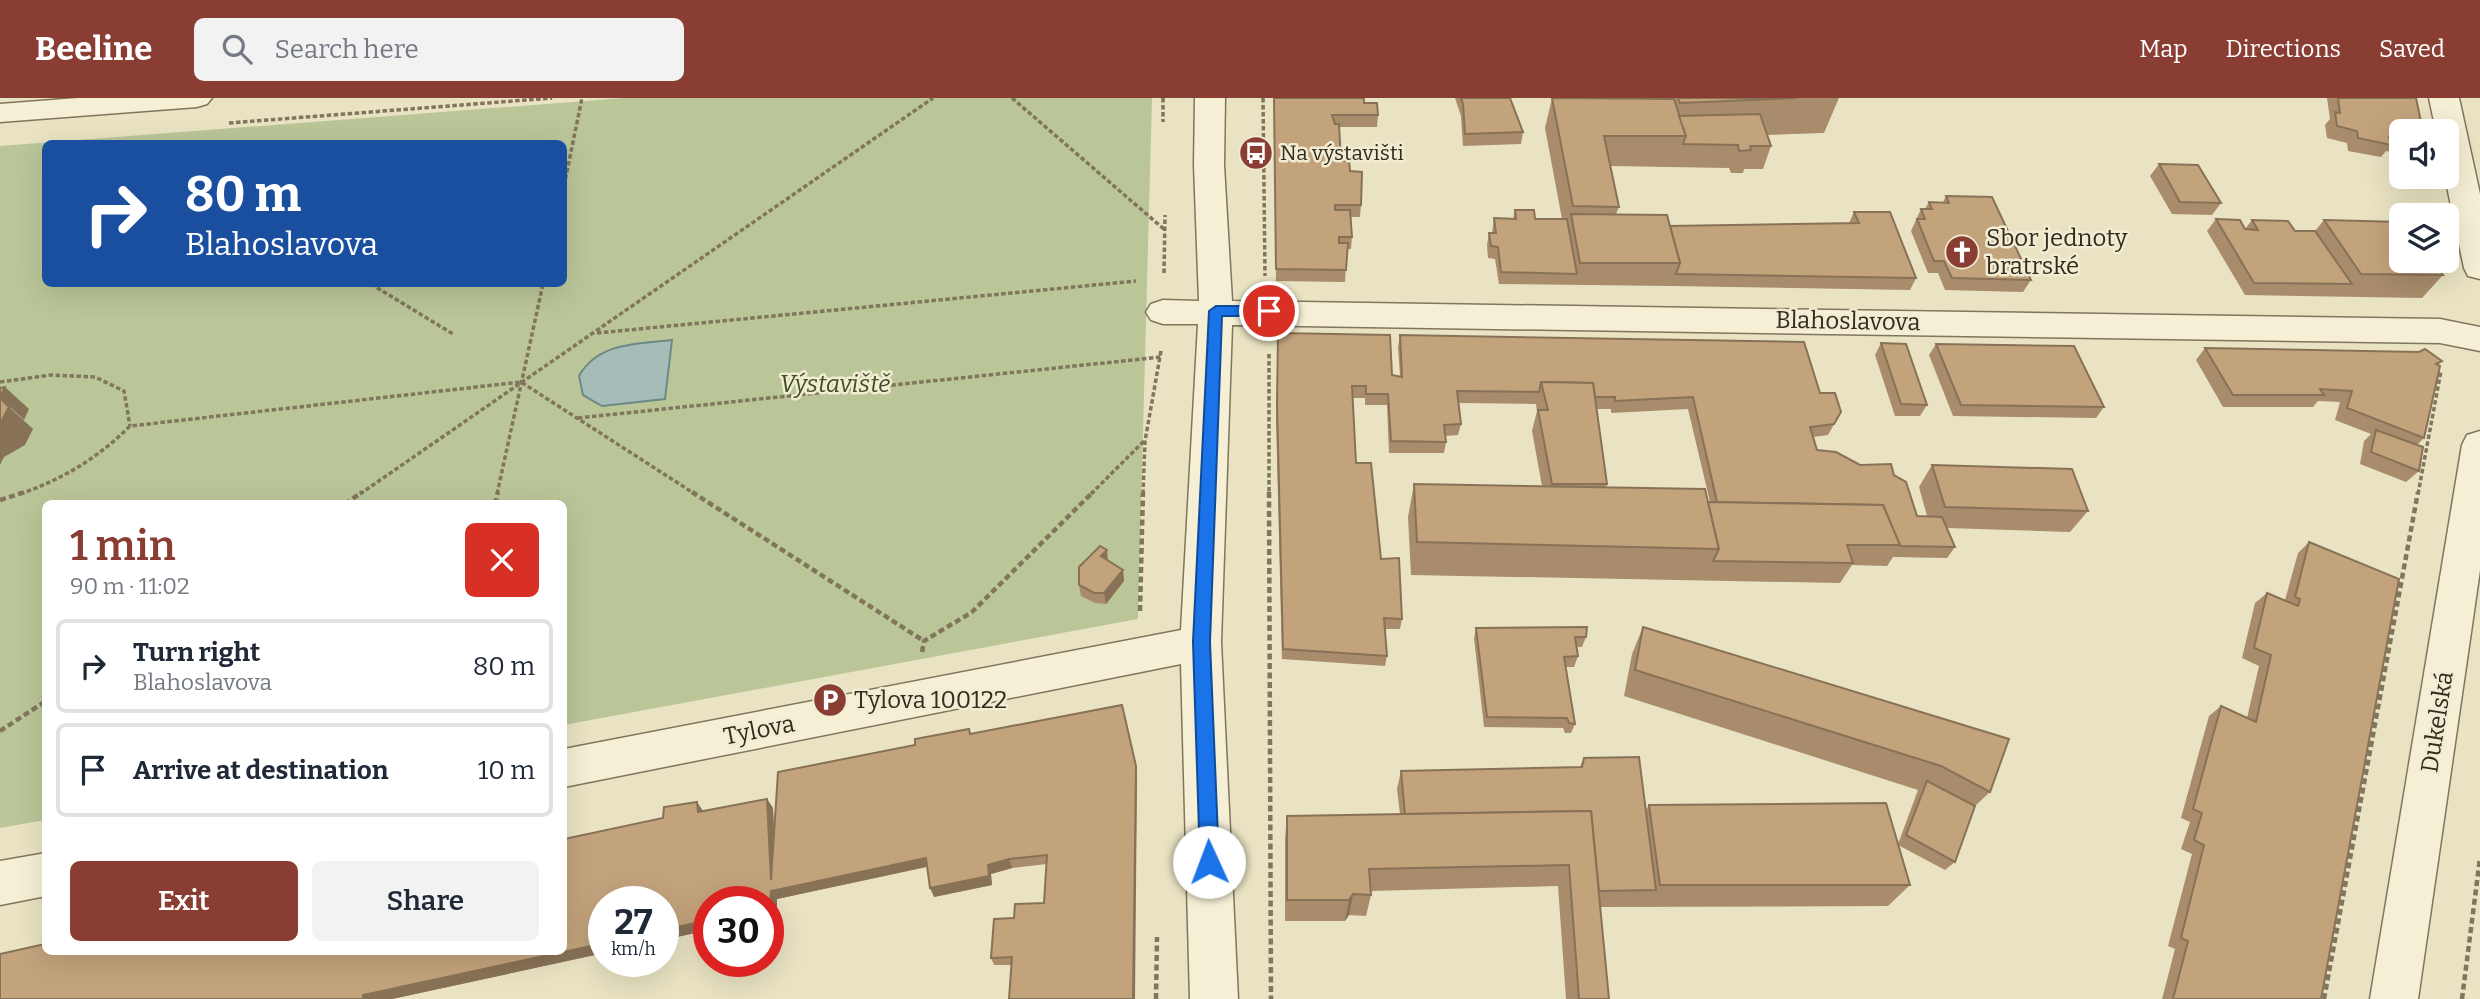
<!DOCTYPE html>
<meta charset="utf-8">
<style>
:root{--surface:#fff;--page:#f2f2f3;--text:#1f2937;--muted:#747a83;--line:#e0e1e3;--accent:#8a3d32}
body{margin:0;font-family:Bitter,serif;background:var(--page);color:var(--text);height:100vh;display:flex;flex-direction:column;font-size:26px;white-space:nowrap}
*{box-sizing:border-box;margin:0}
p{font-size:23px;color:var(--muted)}
.icon{flex:none;width:38px;height:38px;fill:none;stroke:currentColor;stroke-width:2;stroke-linecap:round;stroke-linejoin:round}
.map{position:relative;flex:1;overflow:hidden}
.drawer{position:absolute;left:42px;top:402px;width:525px;height:455px;display:flex;flex-direction:column;background:var(--surface);border-radius:10px;box-shadow:0 7px 28px #0002}
.drawer>*{flex:none}
.guide{position:absolute;left:42px;top:42px;width:525px;height:147px;border-radius:10px;box-shadow:0 7px 28px #0002;background:#1a4fa0;color:#fff;overflow:hidden}
.controls{position:absolute;left:2389px;top:21px;display:grid;gap:14px}
.controls a{display:grid;place-items:center;width:70px;height:70px;border-radius:10px;background:var(--surface);box-shadow:0 7px 28px #0002;font-size:35px}
.speed{position:absolute;left:588px;top:788px;display:flex;gap:14px;font-size:35px;font-weight:700;text-align:center}
.speed>*{display:grid;place-content:center;width:91px;height:91px;border-radius:50%;background:var(--surface);box-shadow:0 7px 28px #0002;line-height:1}
.speed small{font-size:18px;font-weight:400}
.speed .limit{border:10px solid #d22;background:#fff;color:#111}
.pin{position:absolute;display:grid;place-items:center;width:60px;height:60px;color:#fff;margin:-30px;border:4px solid #fff;border-radius:50%;box-shadow:0 2px 7px #0007}
.me{position:absolute;width:77px;margin:-38px;rotate:358deg;stroke-linejoin:round;filter:drop-shadow(0 0 5px #0008)}
.turn{display:flex;align-items:center;gap:24px;height:147px;padding:0 28px;font-size:32px}
.turn .icon{width:91px;height:91px;stroke-width:2.5}
.turn b{display:block;font-size:49px;line-height:60px}
.round{display:grid;place-items:center;flex:none;width:74px;height:74px;border-radius:10px;background:var(--page)}
.head{display:flex;align-items:center;justify-content:space-between;height:119px;padding:0 28px}
h1{font-size:42px;font-weight:600;line-height:52px;color:var(--accent)}
.button{display:flex;gap:14px;margin-top:auto;padding:14px 28px}
.button a{flex:1;height:80px;border-radius:10px;background:var(--accent);color:#fff;font-size:28px;font-weight:600;line-height:80px;text-align:center}
.button a+a{background:var(--page);color:var(--text)}
ul{padding:0;list-style:none}
li{display:flex;align-items:center;gap:21px;height:94px;margin:0 14px 10px;padding:0 14px;border:4px solid var(--line);border-radius:10px}
li div{flex:1}
li b{display:block;font-size:26px}
li em{font-style:normal}
header{display:flex;align-items:center;gap:42px;box-sizing:border-box;height:98px;padding:0 35px;background:var(--accent);color:#fff}
header strong{font-size:33px}
nav{display:flex;gap:38px;margin-inline-start:auto;font-size:24px}
.search{width:490px;height:63px;background:var(--page);display:flex;align-items:center;gap:18px;box-sizing:border-box;padding:0 24px;border-radius:10px;color:var(--muted);font-size:26px}
.map>svg:first-child{display:block}
</style>
<header>
<strong>Beeline</strong>
<div class="search"><svg class="icon" aria-label="search" viewBox="0 0 24 24"><circle cx="10" cy="10" r="6"/><path d="M15 15l6 6"/></svg>Search here</div>
<nav><a>Map</a><a>Directions</a><a>Saved</a></nav>
</header>
<div class="map">
<svg width="2480" height="901" viewBox="0 0 2480 901">
<rect width="100%" height="100%" fill="#e9e3c3"/>
<!-- green -->
<path fill="#bac698" fill-rule="evenodd" d="M624,0H1152L1138,521L564,627V406H46L45,722L0,730V48ZM46,46H564V186H46Z"/>
<!-- water -->
<path fill="#a5bcb8" stroke="#6d8986" stroke-width="2" d="M672,242L665,301L602,308L583,297L579,278C598,244 638,246 672,242Z"/>
<g fill="none" stroke-linecap="round" stroke-linejoin="round">
<!-- minor casing -->
<g stroke="#81755c" stroke-width="3">
<g id="minor">
<path d="M78,0H212L207,6L197,9L0,24V6Z"/>
<path d="M1195,0H1225L1224,67L1232,203L2440,221L2480,229V253L2440,245L1232,227L1221,544L1238,901H1190L1181,566L564,689V651L1181,532L1198,226H1163L1151,222L1146,214L1151,206L1163,202L1199,203L1194,67Z"/>
<path d="M2429,0H2459L2480,96V181L2468,178L2464,170L2445,79L2446,33H2436Z"/>
<path d="M2480,333V472L2418,901H2370L2462,347L2467,337Z"/>
<path d="M46,755V798L0,807V763Z"/>
</g>
</g>
<!-- path-far1 -->
<g stroke="#81755c" stroke-width="3.5" stroke-dasharray="4.5 2.5" stroke-linecap="butt">
<path d="M1012,0L1165,132"/>
<path d="M1163,0V24"/>
<path d="M1263,0L1265,178"/>
<path d="M229,25L552,0"/>
<path d="M564,88L582,0"/>
<path d="M1164,175L1165,117"/>
<path d="M371,186L453,236"/>
<path d="M597,235L1136,183"/>
<path d="M1269,256V396"/>
<path d="M0,284L51,277L95,279L124,293L130,328"/>
<path d="M578,320L1161,259"/>
<path d="M20,396C63,381 98,360 130,328L521,284L695,396"/>
<path d="M360,396L933,0"/>
<path d="M497,396L543,186"/>
<path d="M1091,396L1144,343"/>
<path d="M1143,396L1145,343L1161,253"/>
<path d="M2418,396L2441,273"/>
</g>
<!-- path -->
<g stroke="#81755c" stroke-width="4.5" stroke-dasharray="6 3.5" stroke-linecap="butt">
<path d="M692,394L924,543"/>
<path d="M1269,394L1271,901"/>
<path d="M0,402L25,394"/>
<path d="M345,406L362,394"/>
<path d="M495,406L498,394"/>
<path d="M1140,513L1143,394"/>
<path d="M922,554L924,543L972,514L1093,394"/>
<path d="M0,633L46,603"/>
<path d="M1156,901L1157,839"/>
<path d="M2324,901L2418,394"/>
<path d="M2462,901L2480,760"/>
</g>
<!-- minor -->
<use href="#minor" fill="#f5efd5" fill-rule="evenodd"/>
</g>
<!-- wall -->
<g fill="#a88c6b" fill-rule="evenodd">
<path d="M1274,0L1364,5L1378,17L1377,29H1339L1341,63L1350,73L1361,107L1360,119H1351L1352,139L1351,151H1347L1345,184L1276,183Z"/>
<path d="M1455,0H1510L1523,34L1521,46L1463,48L1461,18Z"/>
<path d="M1552,0L1649,1L1648,0H1839L1824,35L1767,37L1771,48L1763,71H1744L1743,75H1731L1729,70L1610,68L1619,109L1616,116L1670,128L1849,125L1854,114L1916,180L1910,192L1672,188L1499,186L1495,161L1488,160L1487,147L1489,135H1492L1494,120L1513,121L1515,112L1535,121H1562L1545,30Z"/>
<path d="M2327,0H2416L2401,33V56L2386,53L2381,59L2348,53L2347,45L2327,40L2325,27L2330,21Z"/>
<path d="M2159,66L2221,105L2212,117L2172,116L2150,78Z"/>
<path d="M1946,98L2031,182L2023,194L1945,192L1938,175H1928L1911,133L1921,111H1925L1929,104H1943Z"/>
<path d="M2216,121L2245,131L2252,122L2295,133H2315L2324,122L2401,163H2435L2434,164L2443,177L2422,200L2245,197L2207,133Z"/>
<path d="M1278,235L1392,277L1400,278L1398,249L1400,237L1820,295L1841,314L1828,337L1813,339L1817,352L1860,367L1894,377L1917,418H1927L1919,389L1932,367L2088,413L2070,434L1947,430L1955,449L1947,460L1893,459L1887,468L1852,467L1840,485L1411,477L1408,419L1414,386L1542,388L1532,333L1537,313L1536,306L1459,305L1461,326L1458,337L1445,338L1446,344L1444,355H1389L1387,307H1365V300H1353L1356,365L1381,461L1402,521L1400,531H1385L1387,558L1385,568L1282,561L1276,319ZM1596,311H1611V315L1688,311L1710,404L1606,389L1607,386Z"/>
<path d="M1881,245L1927,307L1920,318H1895L1875,257Z"/>
<path d="M1936,246L2104,309L2096,320L1953,318L1929,257Z"/>
<path d="M2205,250L2438,267L2424,340L2417,347L2419,373L2406,384L2360,366L2364,343L2371,336L2335,322L2340,304L2318,303L2313,309H2223L2196,262Z"/>
<path d="M2309,444L2321,901H2162L2175,851L2168,848L2192,756L2181,751L2190,724L2181,720L2209,618L2221,608L2247,620L2259,568L2242,560L2255,505L2267,495L2285,502L2298,455Z"/>
<path d="M1108,463L1123,472L1124,483L1106,506L1095,505L1081,498L1079,487Z"/>
<path d="M1643,529L2009,641L1990,694L1975,708L1955,764L1945,772L1898,747L1910,787L1888,808L1600,809L1609,901H1566L1558,788L1371,793V797L1366,818L1349,817L1345,823H1285V741L1287,718L1400,716L1397,691L1401,673L1580,669L1584,660L1646,712L1649,707L1898,746L1918,692L1624,598L1632,556Z"/>
<path d="M1476,530L1586,539L1582,549H1577L1578,558L1574,569H1565L1575,626L1571,635H1565L1563,630L1484,629L1474,540Z"/>
<path d="M969,631L971,636L1136,668L1137,678L1011,867H994L991,860L1014,820L1044,805L1047,766L1012,770L991,776L992,787L934,799L927,769L777,801V817L768,819V803H709V832L663,842V803L604,855L392,901H0L46,854H564L703,713L767,701L773,710L774,733L915,647Z"/>
</g>
<!-- shaded-wall -->
<g fill="#887257">
<path d="M5,289L29,311L24,322L0,300Z"/>
<path d="M9,309L33,331L25,347L4,359L0,367V326Z"/>
<path d="M1107,452L1108,463L1101,458Z"/>
<path d="M1123,472L1124,483L1106,506L1104,495Z"/>
<path d="M1136,668L1137,678L1135,901H1133Z"/>
<path d="M767,701L773,710L777,791L771,782Z"/>
<path d="M697,704L703,713L698,714Z"/>
<path d="M926,760L930,768L777,801V817L768,819L771,793Z"/>
<path d="M1009,761L1012,770L991,776L992,787L934,799L930,790L988,767Z"/>
<path d="M1353,796L1349,817L1345,823L1349,802Z"/>
<path d="M709,822V832L663,842V832Z"/>
<path d="M604,845V855L392,901H363V897Z"/>
</g>
<!-- building -->
<g fill="#c3a37c" stroke="#887257" stroke-width="2">
<path d="M1274,0H1364V5H1377L1378,17H1332L1335,26H1339L1341,63L1349,62L1350,73L1362,74L1361,107H1335V112H1350L1352,139H1339V145H1348L1346,172L1276,171Z"/>
<path d="M1461,0H1510L1523,34L1465,36L1463,6Z"/>
<path d="M1552,0L1674,1L1686,38H1604L1619,109L1573,108Z"/>
<path d="M1678,0H1797L1680,5Z"/>
<path d="M2338,0H2416L2423,33H2401V42L2389,39L2391,47L2358,40L2357,33L2337,28L2335,14L2340,15Z"/>
<path d="M1760,16L1771,48H1750L1751,52L1739,53L1738,47L1683,46L1686,38L1679,18Z"/>
<path d="M2159,66L2198,67L2221,105L2180,104Z"/>
<path d="M1946,98L1992,99L2031,182L1952,180L1944,163H1934L1917,121H1925L1921,111H1932L1929,104L1949,105Z"/>
<path d="M1515,112H1534L1535,121H1567L1577,176L1501,174L1498,149L1491,148L1489,135H1496L1494,120L1516,121Z"/>
<path d="M1854,114H1890L1916,180L1676,176L1680,165L1670,128L1859,125Z"/>
<path d="M1571,116L1667,117L1680,165H1580Z"/>
<path d="M2216,121L2240,122L2245,131L2258,132L2252,122L2288,123L2295,133H2315L2352,186L2254,185Z"/>
<path d="M2324,122L2401,124V163H2433L2443,177L2361,176Z"/>
<path d="M1278,235L1390,237L1392,277L1402,279L1400,237L1804,244L1820,295H1835L1841,314L1834,326L1810,329L1817,352L1836,354L1860,367L1891,366L1894,377L1906,384L1917,418L1942,419L1955,449L1900,448L1883,407L1717,404L1693,299L1615,303V299H1595L1593,285L1541,284L1539,294L1457,293L1461,326L1444,327L1446,344L1391,343L1388,296H1366V288H1352L1356,365H1371L1381,461L1399,460L1402,521L1384,520L1387,558L1283,551L1277,307Z"/>
<path d="M1881,245L1906,246L1927,307L1901,306Z"/>
<path d="M1936,246L2074,248L2104,309L1961,307Z"/>
<path d="M2205,250L2419,254L2425,251L2442,263L2436,266L2440,268L2424,340L2347,310L2352,293L2320,291L2324,297H2233Z"/>
<path d="M1541,284L1593,285L1607,386H1552L1538,312H1548Z"/>
<path d="M5,289L0,300V290Z"/>
<path d="M0,300L9,309L0,326Z"/>
<path d="M2376,332L2423,349L2419,373L2371,354Z"/>
<path d="M1932,367L2072,371L2088,413L1945,409Z"/>
<path d="M1414,386L1705,391L1719,451L1417,444Z"/>
<path d="M1708,404L1883,407L1900,447H1847L1853,465L1713,463L1719,451Z"/>
<path d="M2309,444L2399,481L2321,901H2173L2188,843L2181,840L2204,747L2194,742L2202,715L2193,711L2221,608L2256,624L2271,557L2254,550L2267,495L2298,508L2300,501L2295,499Z"/>
<path d="M1100,448L1107,452L1101,458L1123,472L1104,495H1094L1079,487V469Z"/>
<path d="M1587,529L1586,539H1575L1578,558L1564,559L1575,626L1569,625L1567,620L1487,619L1476,530Z"/>
<path d="M1643,529L2009,641L1990,694L1941,668L1635,572Z"/>
<path d="M1122,607L1136,668L1133,901H1009L1012,859L991,860L994,821L1014,820L1015,806L1044,805L1047,757L1009,761L988,767L989,778L930,790L926,760L771,793L770,808L768,809V803H709V822L663,832V803H604V845L564,854V741L663,720L664,709L697,704L698,714L767,701L771,782L778,674L915,647V641L969,631L970,636Z"/>
<path d="M1639,659L1656,792L1599,793L1591,713L1405,716L1401,673L1582,669L1584,660Z"/>
<path d="M1927,683L1975,708L1955,764L1906,737Z"/>
<path d="M1886,705L1910,787H1660L1649,707Z"/>
<path d="M1591,713L1609,901H1579L1569,767L1369,771L1371,797L1353,796L1349,802H1287V718Z"/>
<path d="M46,843V854H153V856L161,854H562L363,897V901H0V856L45,846Z"/>
</g>
<!-- route -->
<path fill="#1a73e8" stroke="#114b97" stroke-width="2" d="M1216,208H1269L1276,213L1269,218H1222L1210,544L1219,764L1216,770L1209,772L1203,770L1200,764L1193,544L1209,213Z"/>
<!-- icons -->
<defs>
<g id="bus-disc" transform="scale(1.75)"><circle r="9.5" fill="#8a3d32" stroke="#f1ecd2"/><path d="M-5-6H5V4H4V6H2V4H-2V6H-4V4H-5ZM-3.5-4V0h7V-4ZM-3.5 1.2v1.5H-2V1.2ZM2 1.2v1.5H3.5V1.2Z" fill="#fff"/></g>
<g id="church-disc" transform="scale(1.75)"><circle r="9.5" fill="#8a3d32" stroke="#f1ecd2"/><path d="M-1.2-6h2.4v3.5h3.3v2.4h-3.3V6h-2.4V-.1h-3.3v-2.4h3.3Z" fill="#fff"/></g>
<g id="parking-disc" transform="scale(1.75)"><circle r="9.5" fill="#8a3d32" stroke="#f1ecd2"/><path d="M-3.5-5.5H1a3.5 3.5 0 0 1 0 7H-1V5.5H-3.5ZM-1-3.4V-.6H.8a1.4 1.4 0 0 0 0-2.8Z" fill="#fff"/></g>
</defs>
<g fill-rule="evenodd">
<use href="#bus-disc" x="1256" y="55"/>
<use href="#church-disc" x="1962" y="154"/>
<use href="#parking-disc" x="830" y="602"/>
</g>
<g text-anchor="middle" stroke-width="5" stroke-linejoin="round" paint-order="stroke">
<!-- far-poi labels -->
<g font-size="21" fill="#322b1e" stroke="#f1ecd2" text-anchor="start">
<text x="1280" y="62">Na výstavišti</text>
</g>
<!-- poi labels -->
<g font-size="24" fill="#322b1e" stroke="#f1ecd2" text-anchor="start">
<text x="1986" y="148">Sbor jednoty<tspan x="1986" dy="28">bratrské</tspan></text>
<text x="854" y="610">Tylova 100122</text>
</g>
<!-- street labels -->
<g font-size="24" fill="#322b1e" stroke="#f1ecd2">
<text transform="translate(1848 223) rotate(1)" y="8">Blahoslavova</text>
<text transform="translate(2437 624) rotate(-81)" y="8">Dukelská</text>
<text transform="translate(759 632) rotate(-11)" y="8">Tylova</text>
</g>
<!-- park labels -->
<g font-size="24" font-style="italic" fill="#3e4d27" stroke="#f1ecd2">
<text x="835" y="294">Výstaviště</text>
</g>
</g>
</svg>
<div class="controls">
<a><svg class="icon" aria-label="sound" viewBox="0 0 24 24"><path d="M4 9h4l5-4v14l-5-4H4zM17 9q2 3 0 6"/></svg></a>
<a><svg class="icon" aria-label="layers" viewBox="0 0 24 24"><path d="M12 4l9 5-9 5-9-5zM3 14l9 5 9-5"/></svg></a>
</div>
<div class="speed"><div>27<small>km/h</small></div><div class="limit">30</div></div>
<div class="pin" style="left:1269px;top:213px;background:#d93025"><svg class="icon" aria-label="arrive" viewBox="0 0 24 24"><path d="M6 21V4h12l-3 4 3 4H6"/></svg></div>
<svg class="me" style="left:1209px;top:764px" viewBox="-20 -20 40 40"><circle r="19" fill="#fff"/><path d="M0-13L10 11 0 6-10 11z" fill="#1a73e8"/></svg>
<div class="guide">
<div class="turn"><svg class="icon" aria-label="right" viewBox="0 0 24 24"><path d="M7 20v-9h11M14 6l5 5-5 5"/></svg><div><b>80 m</b>Blahoslavova</div></div>
</div>
<section class="drawer">
<div class="head"><div><h1>1 min</h1><p>90 m · 11:02</p></div><a class="round" style="background:#d93025;color:#fff"><svg class="icon" aria-label="close" viewBox="0 0 24 24"><path d="M6 6l12 12M18 6L6 18"/></svg></a></div>
<ul>
<li><svg class="icon" aria-label="right" viewBox="0 0 24 24"><path d="M7 20v-9h11M14 6l5 5-5 5"/></svg><div><b>Turn right</b><p>Blahoslavova</p></div><em>80 m</em></li>
<li><svg class="icon" aria-label="arrive" viewBox="0 0 24 24"><path d="M6 21V4h12l-3 4 3 4H6"/></svg><div><b>Arrive at destination</b></div><em>10 m</em></li>
</ul>
<div class="button"><a>Exit</a><a>Share</a></div>
</section>
</div>
